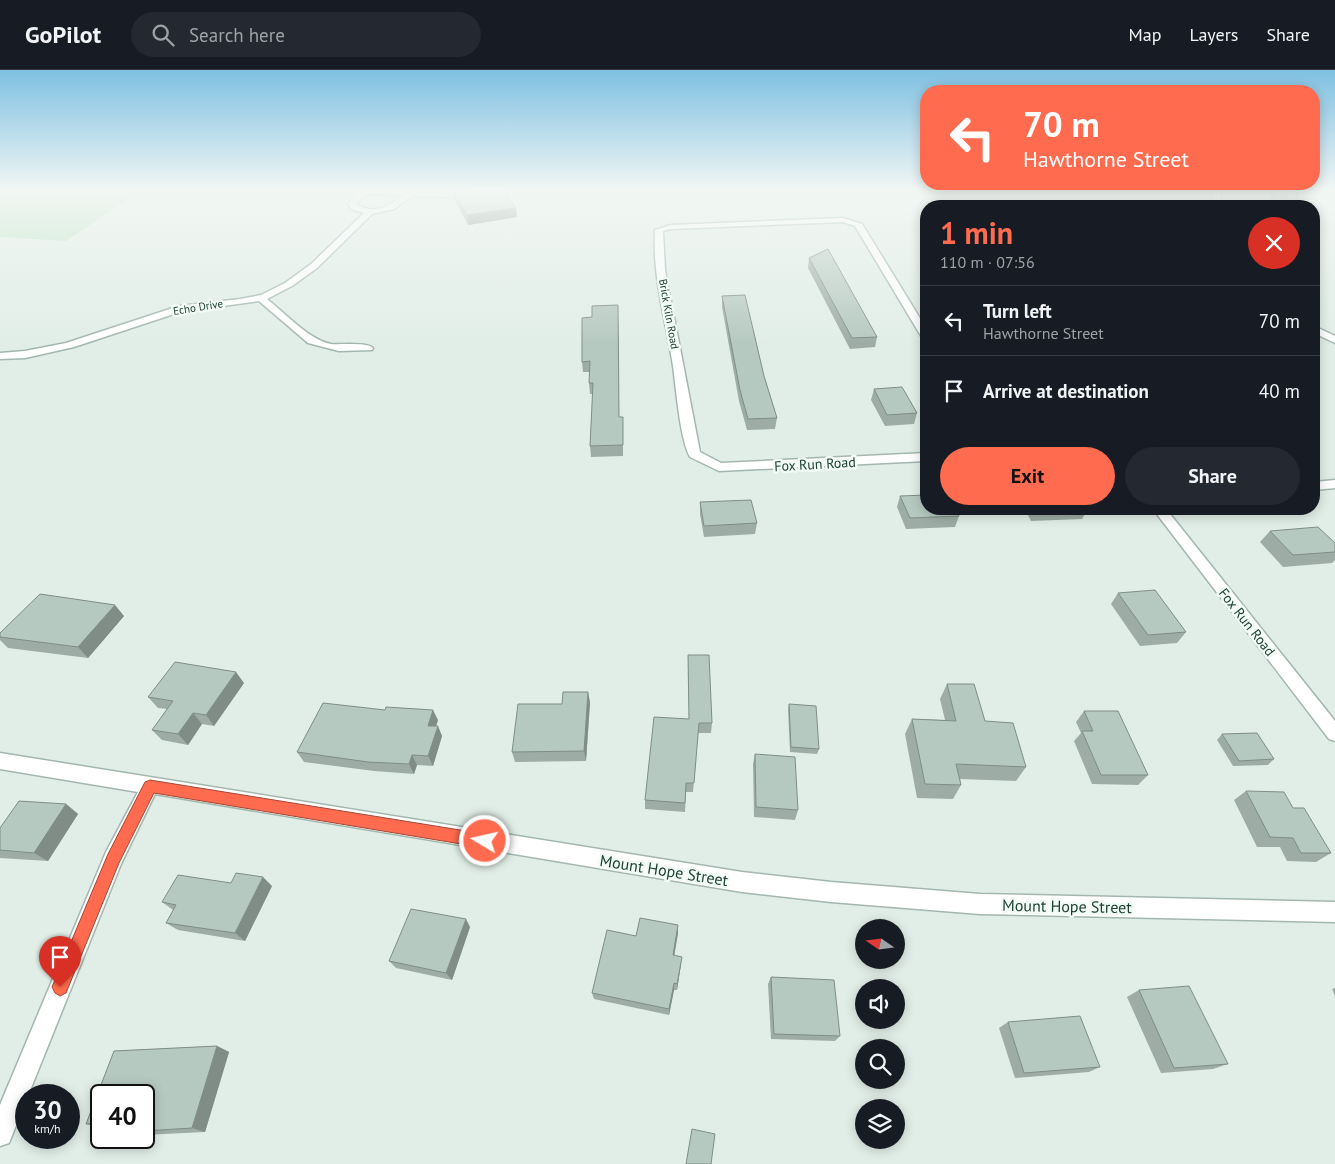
<!DOCTYPE html>
<meta charset="utf-8">
<style>
:root{--surface:#171b24;--page:#242831;--text:#f1f3f6;--muted:#9ea1a6;--line:#363941;--accent:#ff6b4e}
body{margin:0;font-family:"PT Sans",sans-serif;background:var(--page);color:var(--text);height:100vh;display:flex;flex-direction:column;font-size:19px;white-space:nowrap}
*{box-sizing:border-box;margin:0}
p{font-size:16px;color:var(--muted)}
.icon{flex:none;width:28px;height:28px;fill:none;stroke:currentColor;stroke-width:2;stroke-linecap:round;stroke-linejoin:round}
.map{position:relative;flex:1;overflow:hidden}
.side{position:absolute;left:920px;top:130px;width:400px;height:315px;display:flex;flex-direction:column;background:var(--surface);border-radius:20px;box-shadow:0 2px 12px #0003}
.side>*{flex:none}
.banner{position:absolute;left:920px;top:15px;width:400px;height:105px;border-radius:20px;box-shadow:0 2px 12px #0003;background:#ff6b4e;color:#fff;overflow:hidden}
.needle{width:32px;rotate:284deg}
.tools{position:absolute;left:855px;top:849px;display:grid;gap:10px}
.tools a{display:grid;place-items:center;width:50px;height:50px;border-radius:50%;background:var(--surface);box-shadow:0 2px 12px #0003;font-size:25px}
.speed{position:absolute;left:15px;top:1014px;display:flex;gap:10px;font-size:25px;font-weight:700;text-align:center}
.speed>*{display:grid;place-content:center;width:65px;height:65px;border-radius:50%;background:var(--surface);box-shadow:0 2px 12px #0003;line-height:1}
.speed small{font-size:12px;font-weight:400}
.speed .limit{border:2px solid #111;border-radius:8px;background:#fff;color:#111}
.pin{position:absolute;display:grid;place-items:center;width:42px;height:42px;color:#fff;margin:-51px -21px;border-radius:50% 50% 50% 0;rotate:-45deg;box-shadow:0 0 5px #0007}
.pin .icon{rotate:45deg}
.me{position:absolute;width:55px;margin:-28px;rotate:279deg;stroke-linejoin:round;filter:drop-shadow(0 0 4px #0008)}
.turn{display:flex;align-items:center;gap:18px;height:105px;padding:0 20px;font-size:22px}
.turn .icon{width:65px;height:65px;stroke-width:2.5}
.turn b{display:block;font-size:35px;line-height:42px}
.round{display:grid;place-items:center;flex:none;width:52px;height:52px;border-radius:26px;background:var(--page)}
.overview{display:flex;align-items:center;justify-content:space-between;height:85px;padding:0 20px}
h1{font-size:30px;font-weight:700;line-height:38px;color:var(--accent)}
.primary-button{display:flex;gap:10px;margin-top:auto;padding:10px 20px}
.primary-button a{flex:1;height:58px;border-radius:30px;background:var(--accent);color:#111;font-size:20px;font-weight:700;line-height:58px;text-align:center}
.primary-button a+a{background:var(--page);color:var(--text)}
ul{padding:0;list-style:none}
li{display:flex;align-items:center;gap:15px;height:70px;padding:0 20px;border-top:1px solid var(--line)}
li div{flex:1}
li b{display:block;font-size:19px}
li em{font-style:normal}
header{display:flex;align-items:center;gap:30px;box-sizing:border-box;height:70px;padding:0 25px;background:var(--surface);border-bottom:1px solid var(--line)}
header strong{font-size:24px}
nav{display:flex;gap:28px;margin-inline-start:auto;font-size:18px}
.search{width:350px;height:45px;background:var(--page);display:flex;align-items:center;gap:12px;box-sizing:border-box;padding:0 18px;border-radius:28px;color:var(--muted);font-size:19px}
.map>svg:first-child{display:block}
</style>
<header>
<strong>GoPilot</strong>
<div class="search"><svg class="icon" aria-label="search" viewBox="0 0 24 24"><circle cx="10" cy="10" r="6"/><path d="M15 15l6 6"/></svg>Search here</div>
<nav><a>Map</a><a>Layers</a><a>Share</a></nav>
</header>
<div class="map">
<svg width="1335" height="1094" viewBox="0 0 1335 1094">
<rect width="100%" height="100%" fill="#e1eee7"/>
<!-- green -->
<path fill="#b8e1c0" d="M0,120H142L66,171L0,167Z"/>
<g fill="none" stroke-linecap="round" stroke-linejoin="round">
<!-- minor casing -->
<g stroke="#a3b7ae" stroke-width="3">
<g id="minor">
<path d="M331,120H394L472,124L476,126L472,128L412,126L394,139L372,144L317,198L292,216L267,229C285,243 309,270 331,274C341,275 367,272 373,278L372,280L339,281L308,273L259,231L180,242L74,277L25,288L0,289V283L25,281L66,273L179,236L240,229L261,225L285,213L311,194L364,143L351,139L348,134L358,123L335,122ZM366,124L403,125C390,137 372,145 356,134Z"/>
<path d="M1214,120H1222L1219,136H1211Z"/>
<path d="M843,148L862,154L926,258V269L921,266L855,156L843,152L671,159L663,161L665,200L700,382L721,393L926,383V391L719,401L690,387C680,370 676,317 673,296C666,251 652,206 655,160L671,155Z"/>
<path d="M1314,256L1335,266V273L1314,263Z"/>
<path d="M1335,410V418L1314,420V412Z"/>
<path d="M1153,439H1166L1335,651V671L1329,669Z"/>
<path d="M0,683L742,802L831,812L980,824L1335,832V852L980,844L831,832L742,822L155,724L121,794L9,1073L0,1076V1035L106,782L138,722L0,699Z"/>
</g>
</g>
<!-- minor -->
<use href="#minor" fill="#fff" fill-rule="evenodd"/>
</g>
<!-- wall -->
<g fill="#9dada5">
<path d="M452,120H501L517,147L468,155L454,129Z"/>
<path d="M1271,120H1297L1298,136H1271Z"/>
<path d="M809,188L877,267L875,277L850,279L808,198Z"/>
<path d="M722,226L764,306L777,348L775,359L747,360L739,331L722,237Z"/>
<path d="M618,235L619,347H623V386L591,387L590,376L593,324H590L589,313L590,302H583L582,292L592,247Z"/>
<path d="M874,319L917,343L914,354L885,356L871,330Z"/>
<path d="M900,426L959,446L955,457L906,459L897,437Z"/>
<path d="M700,432L757,453L755,464L704,467L700,444Z"/>
<path d="M1025,439H1088L1082,449L1031,451Z"/>
<path d="M1270,461L1335,473V490L1332,493L1283,497L1260,472Z"/>
<path d="M1118,523L1186,562L1177,573L1140,576L1111,534Z"/>
<path d="M124,546L88,588L8,578L0,570V563Z"/>
<path d="M688,585L712,653L711,663H698L693,722H686L685,742L645,739V730L689,649Z"/>
<path d="M244,613L214,656L202,654L188,675L162,670L152,660L167,639L158,638L148,627Z"/>
<path d="M947,614L985,651L1026,697L1016,711L960,709L961,715L953,729L917,728L905,664L912,649L945,650L940,629Z"/>
<path d="M590,632L586,691L515,692L512,682L562,634Z"/>
<path d="M789,634L819,679L817,684L790,682L788,639Z"/>
<path d="M1084,641L1148,705L1138,715L1092,714L1074,671L1081,663L1076,652Z"/>
<path d="M438,650L436,656L442,666L433,696L417,695L414,704L374,701L304,692L297,682Z"/>
<path d="M1222,664L1274,689L1268,695L1233,696L1217,670Z"/>
<path d="M755,684L798,740L795,750L754,747L753,694Z"/>
<path d="M1246,721L1293,738L1331,783L1316,792L1287,791L1280,777H1257L1234,730Z"/>
<path d="M66,734L78,744L48,791L0,788V758Z"/>
<path d="M231,813L272,816L245,871L178,860L166,853L173,840L162,832Z"/>
<path d="M470,857L452,910L396,898L389,891Z"/>
<path d="M678,863L674,886L681,894L677,920H674L669,945L594,929L592,923Z"/>
<path d="M771,907L840,966L835,971L771,969L768,914Z"/>
<path d="M1335,918V926L1332,919Z"/>
<path d="M1139,920L1228,994L1213,999L1161,1003L1127,927Z"/>
<path d="M1008,952L1100,997L1089,1002L1015,1008L999,958Z"/>
<path d="M217,976L229,982L205,1062L144,1065V1025H101V1064L95,1063L97,1057L86,1054L114,981Z"/>
</g>
<!-- shaded-wall -->
<g fill="#7f8d86">
<path d="M516,138L517,147L468,155L467,145Z"/>
<path d="M115,535L124,546L88,588L78,577Z"/>
<path d="M236,602L244,613L214,656L206,645Z"/>
<path d="M588,622L590,632L586,691L584,681Z"/>
<path d="M433,640L438,650L433,666L428,656Z"/>
<path d="M193,643L202,654L188,675L178,664Z"/>
<path d="M438,656L442,666L433,696L428,686Z"/>
<path d="M412,685L417,695L414,704L409,694Z"/>
<path d="M66,734L78,744L48,791L34,783Z"/>
<path d="M263,807L272,816L245,871L235,863Z"/>
<path d="M466,849L470,857L452,910L446,903Z"/>
<path d="M678,855V863L673,893V885Z"/>
<path d="M682,887L681,894L677,920V914Z"/>
<path d="M674,913V920L669,945V939Z"/>
<path d="M217,976L229,982L205,1062L192,1058Z"/>
</g>
<!-- building -->
<g fill="#b6c9c0" stroke="#7f8d86">
<path d="M452,120L505,122L516,138L467,145Z"/>
<path d="M1276,120H1297L1298,136H1276Z"/>
<path d="M828,179L877,267L852,268L809,188Z"/>
<path d="M745,225L764,306L777,348L748,349L740,320L722,226Z"/>
<path d="M618,235L619,347H623V375L590,376L593,313H589L590,291L582,292V248L592,247V236Z"/>
<path d="M902,317L917,343L887,345L874,319Z"/>
<path d="M926,425V439H956L959,446L910,448L900,426Z"/>
<path d="M751,430L757,453L704,456L700,432Z"/>
<path d="M1318,457L1335,473V482L1293,485L1270,461Z"/>
<path d="M1155,520L1186,562L1148,565L1118,523Z"/>
<path d="M40,524L115,535L78,577L0,567V563Z"/>
<path d="M688,585H709L712,653H699L694,713H686L685,733L645,730L654,647L689,649Z"/>
<path d="M175,592L236,602L206,645L193,643L178,664L152,660L173,631L148,627Z"/>
<path d="M947,614H974L985,651L1013,653L1026,697L956,694L961,715L925,714L912,649L956,651Z"/>
<path d="M563,622H588L584,681L512,682L518,634H562Z"/>
<path d="M323,633L385,640L386,637L433,640L428,656H438L428,686L412,685L409,694L368,692L297,682Z"/>
<path d="M789,634L816,636L819,679L791,677Z"/>
<path d="M1084,641H1118L1148,705H1101L1082,661H1093Z"/>
<path d="M1257,663L1274,689L1239,691L1222,664Z"/>
<path d="M755,684L795,687L798,740L756,737Z"/>
<path d="M1246,721L1284,722L1293,738H1304L1331,783H1301L1293,768L1270,767Z"/>
<path d="M19,731L66,734L34,783L0,780V758Z"/>
<path d="M236,803L263,807L235,863L166,853L176,835L162,832L178,805L231,813Z"/>
<path d="M411,839L466,849L446,903L389,891Z"/>
<path d="M640,848L678,855L673,885L682,887L677,914L674,913L669,939L592,923L607,860L636,866Z"/>
<path d="M771,907L834,910L840,966L774,964Z"/>
<path d="M1189,916L1228,994L1174,998L1139,920Z"/>
<path d="M1080,946L1100,997L1024,1003L1008,952Z"/>
<path d="M217,976L192,1058L144,1061V1025H101V1063H95L99,1053L86,1054L114,981Z"/>
<path d="M692,1059L715,1064L711,1094H686Z"/>
</g>
<!-- sky -->
<linearGradient id="sky" x2="0" y2="1"><stop stop-color="#7fc0e2"/><stop offset="0.44" stop-color="#f2f7f4"/><stop offset="1" stop-color="#f2f7f4" stop-opacity="0"/></linearGradient>
<rect width="1335" height="274" fill="url(#sky)"/>
<!-- route -->
<path fill="#ff6b4e" stroke="#a64633" d="M150,710L485,764L490,766L492,771L490,776L485,778L154,723L119,793L66,923L60,926L55,923L52,917L108,784L145,712Z"/>
<g text-anchor="middle" stroke-width="5" stroke-linejoin="round" paint-order="stroke">
<!-- far-street labels -->
<g font-size="11" fill="#1f4135" stroke="#f2faf5">
<text transform="translate(198 237) rotate(-9)" y="4">Echo Drive</text>
<text transform="translate(669 244) rotate(80)" y="4">Brick Kiln Road</text>
</g>
<!-- street labels -->
<g font-size="14" fill="#1f4135" stroke="#f2faf5">
<text transform="translate(815 394) rotate(-3)" y="5">Fox Run Road</text>
<text transform="translate(1247 552) rotate(52)" y="5">Fox Run Road</text>
</g>
<!-- near-street labels -->
<g font-size="16" fill="#1f4135" stroke="#f2faf5">
<text transform="translate(664 800) rotate(9)" y="6">Mount Hope Street</text>
<text transform="translate(1067 836) rotate(1)" y="6">Mount Hope Street</text>
</g>
</g>
</svg>
<div class="tools">
<a><svg class="needle" viewBox="-14 -14 28 28"><path d="M0-13l5 13h-10z" fill="#e53935"/><path d="M0 13l5-13h-10z" fill="#9ea1a6"/></svg></a>
<a><svg class="icon" aria-label="sound" viewBox="0 0 24 24"><path d="M4 9h4l5-4v14l-5-4H4zM17 9q2 3 0 6"/></svg></a>
<a><svg class="icon" aria-label="search" viewBox="0 0 24 24"><circle cx="10" cy="10" r="6"/><path d="M15 15l6 6"/></svg></a>
<a><svg class="icon" aria-label="layers" viewBox="0 0 24 24"><path d="M12 4l9 5-9 5-9-5zM3 14l9 5 9-5"/></svg></a>
</div>
<div class="speed"><div>30<small>km/h</small></div><div class="limit">40</div></div>
<div class="pin" style="left:60px;top:917px;background:#d93025"><svg class="icon" aria-label="arrive" viewBox="0 0 24 24"><path d="M6 21V4h12l-3 4 3 4H6"/></svg></div>
<svg class="me" style="left:485px;top:771px" viewBox="-20 -20 40 40"><circle r="17" fill="#ff6b4e" stroke="#fff" stroke-width="3"/><path d="M0-11L8 9 0 5-8 9z" fill="#fff"/></svg>
<div class="banner">
<div class="turn"><svg class="icon" aria-label="left" viewBox="0 0 24 24"><path d="M17 20v-9H6M10 6l-5 5 5 5"/></svg><div><b>70 m</b>Hawthorne Street</div></div>
</div>
<section class="side">
<div class="overview"><div><h1>1 min</h1><p>110 m · 07:56</p></div><a class="round" style="background:#d93025;color:#fff"><svg class="icon" aria-label="close" viewBox="0 0 24 24"><path d="M6 6l12 12M18 6L6 18"/></svg></a></div>
<ul>
<li><svg class="icon" aria-label="left" viewBox="0 0 24 24"><path d="M17 20v-9H6M10 6l-5 5 5 5"/></svg><div><b>Turn left</b><p>Hawthorne Street</p></div><em>70 m</em></li>
<li><svg class="icon" aria-label="arrive" viewBox="0 0 24 24"><path d="M6 21V4h12l-3 4 3 4H6"/></svg><div><b>Arrive at destination</b></div><em>40 m</em></li>
</ul>
<div class="primary-button"><a>Exit</a><a>Share</a></div>
</section>
</div>
